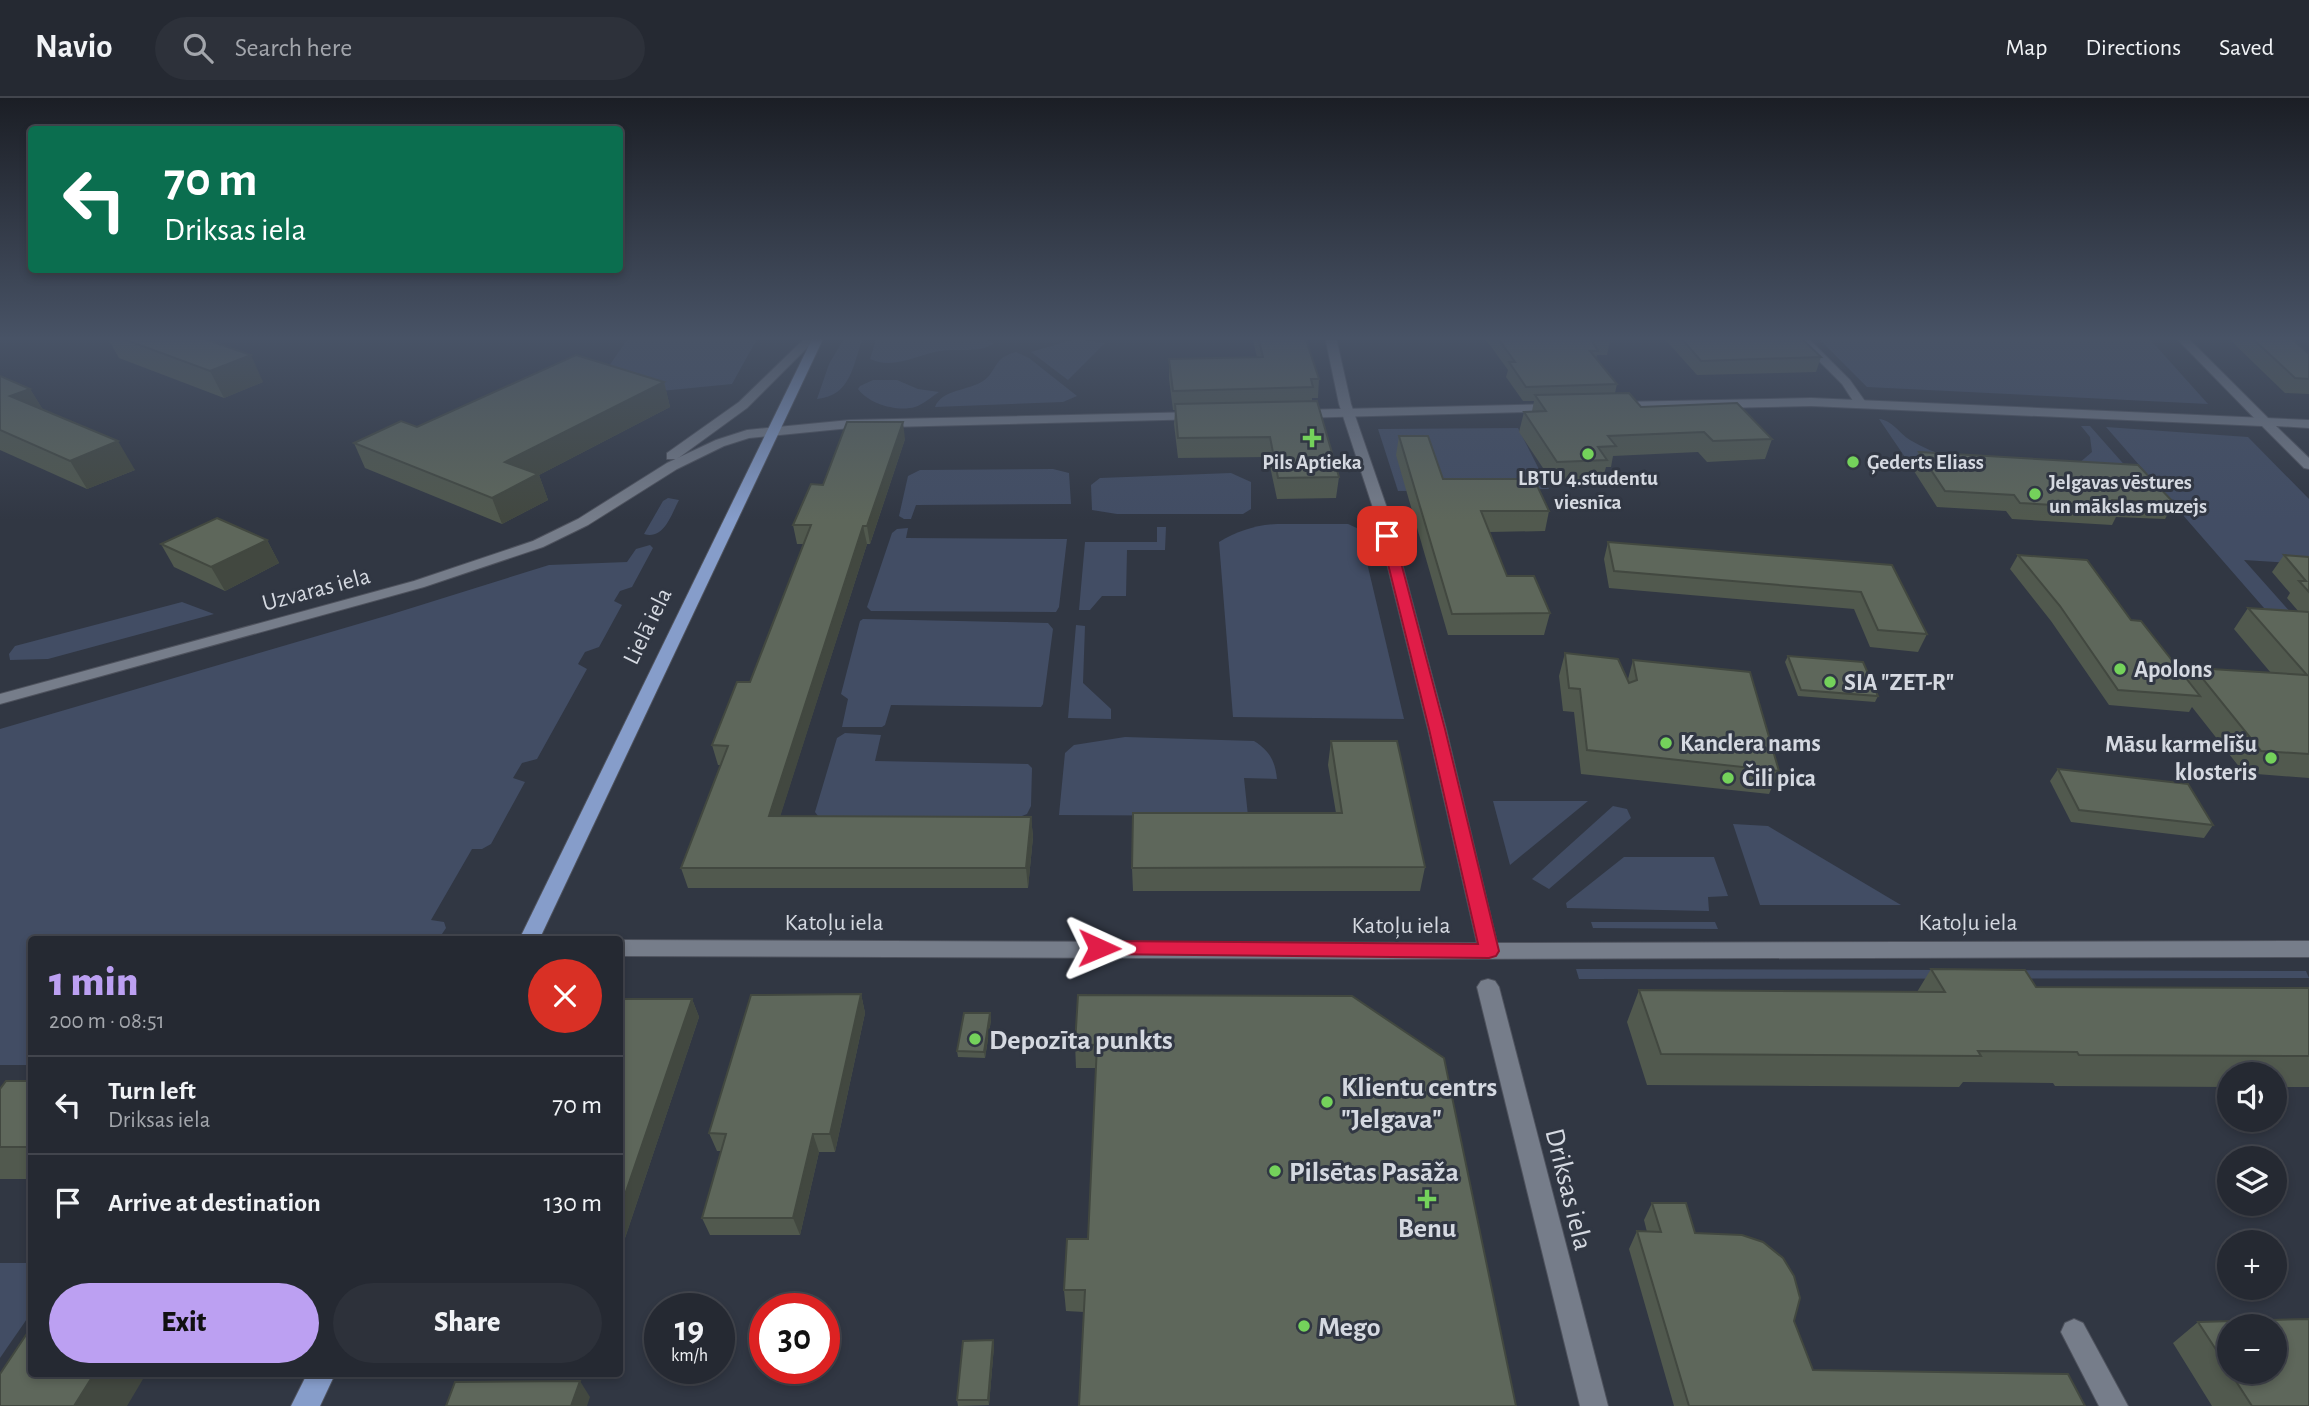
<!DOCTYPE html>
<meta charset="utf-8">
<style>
:root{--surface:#252932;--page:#2d313a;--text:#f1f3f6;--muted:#a3a6ac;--line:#42454d;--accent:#bca0f2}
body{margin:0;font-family:"Alegreya Sans",sans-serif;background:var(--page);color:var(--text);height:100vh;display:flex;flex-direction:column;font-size:26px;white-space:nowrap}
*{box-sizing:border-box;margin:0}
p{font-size:23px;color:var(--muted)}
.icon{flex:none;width:38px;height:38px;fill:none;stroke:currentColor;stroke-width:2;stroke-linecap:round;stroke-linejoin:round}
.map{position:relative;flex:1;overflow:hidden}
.panel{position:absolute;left:28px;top:838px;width:595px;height:441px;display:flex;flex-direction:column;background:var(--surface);border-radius:7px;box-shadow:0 4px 10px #0003,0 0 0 2px var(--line)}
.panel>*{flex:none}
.hud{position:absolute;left:28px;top:28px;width:595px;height:147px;border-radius:7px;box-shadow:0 4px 10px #0003,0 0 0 2px var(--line);background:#0b6e4f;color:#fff;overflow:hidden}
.tools{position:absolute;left:2217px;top:964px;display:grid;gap:14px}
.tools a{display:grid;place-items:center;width:70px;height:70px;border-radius:50%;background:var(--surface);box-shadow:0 4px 10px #0003,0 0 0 2px var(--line);font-size:35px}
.speed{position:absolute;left:644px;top:1195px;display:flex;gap:14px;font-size:35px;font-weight:700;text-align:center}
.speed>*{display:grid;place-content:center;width:91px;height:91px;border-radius:50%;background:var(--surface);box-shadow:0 4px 10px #0003,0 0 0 2px var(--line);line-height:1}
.speed small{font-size:18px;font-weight:400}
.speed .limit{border:10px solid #d22;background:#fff;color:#111}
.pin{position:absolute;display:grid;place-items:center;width:60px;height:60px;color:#fff;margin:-30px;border-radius:14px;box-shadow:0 4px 10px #0006}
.me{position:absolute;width:77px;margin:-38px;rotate:91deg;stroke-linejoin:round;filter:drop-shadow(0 0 5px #0008)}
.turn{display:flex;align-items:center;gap:24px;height:147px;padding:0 21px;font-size:32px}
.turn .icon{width:91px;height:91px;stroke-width:2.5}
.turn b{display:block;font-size:49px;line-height:60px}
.round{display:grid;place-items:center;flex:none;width:74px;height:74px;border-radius:37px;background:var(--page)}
.headline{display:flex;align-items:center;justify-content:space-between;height:119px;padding:0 21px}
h1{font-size:42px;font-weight:800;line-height:52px;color:var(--accent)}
.action{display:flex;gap:14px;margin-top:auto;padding:14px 21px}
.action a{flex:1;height:80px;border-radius:42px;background:var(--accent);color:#111;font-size:28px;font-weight:800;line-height:80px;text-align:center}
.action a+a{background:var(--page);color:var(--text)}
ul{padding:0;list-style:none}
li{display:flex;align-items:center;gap:21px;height:98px;padding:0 21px;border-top:2px solid var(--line)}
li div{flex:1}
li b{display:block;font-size:26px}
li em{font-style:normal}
header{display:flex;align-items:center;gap:42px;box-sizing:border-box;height:98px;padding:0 35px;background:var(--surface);border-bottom:2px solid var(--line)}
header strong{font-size:33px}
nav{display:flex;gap:38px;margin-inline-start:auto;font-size:24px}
.search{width:490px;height:63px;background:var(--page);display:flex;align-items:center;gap:18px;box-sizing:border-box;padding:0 24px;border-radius:38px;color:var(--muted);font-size:26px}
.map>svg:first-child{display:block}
</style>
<header>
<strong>Navio</strong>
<div class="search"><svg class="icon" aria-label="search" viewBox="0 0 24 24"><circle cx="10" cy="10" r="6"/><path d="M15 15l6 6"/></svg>Search here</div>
<nav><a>Map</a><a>Directions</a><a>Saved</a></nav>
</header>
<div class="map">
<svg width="2309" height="1308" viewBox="0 0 2309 1308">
<rect width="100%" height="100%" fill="#313743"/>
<!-- green -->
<g fill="#424d64">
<path d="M629,239H758L732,286L651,294L609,268Z"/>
<path d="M845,239H863C853,267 851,298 817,301L829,266Z"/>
<path d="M877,239H981L994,245C980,256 958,250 940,253C917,257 893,272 870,261Z"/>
<path d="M1817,239H2148L2208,306L1867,289Z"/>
<path d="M1075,241L1105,245L1068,282L1031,254Z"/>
<path d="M1016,254L1029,260L1077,298L1063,304L935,309C942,291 968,293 983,283C997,274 992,260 1016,254Z"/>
<path d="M873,282H897L918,291L939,294C931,299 924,306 915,309C897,314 869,306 858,291L860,288Z"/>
<path d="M1879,321C1892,322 1899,335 1910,342C1935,357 1965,364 1992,372L1911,368Z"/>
<path d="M2081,328H2090L2136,380L2078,366L2092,354L2090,339Z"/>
<path d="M2106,329L2248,339L2309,401V466L2244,462L2309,535L2291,541Z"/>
<path d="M1518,330L1549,391L1398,393L1378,331Z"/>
<path d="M1053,371L1069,375L1071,406L916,407L911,421H904L899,418L908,378L920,372Z"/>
<path d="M1231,375L1251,384V411L1243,416H1117L1092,412L1091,387L1100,380Z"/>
<path d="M668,400L679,402C671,417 664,442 644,436L663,403Z"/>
<path d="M1277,426H1348L1359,431L1404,621L1233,619L1219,444C1238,433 1255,427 1277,426Z"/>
<path d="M1157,429H1166L1165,452H1127L1126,498H1102L1090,512H1079L1085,444H1157Z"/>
<path d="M908,430L906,440L1067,441L1059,509L1056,514L871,513L867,509L892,435L897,431Z"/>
<path d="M650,447L653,450L632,489L620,493L614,503L622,507L599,549L585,554L578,566L587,571L537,661L522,665L513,680L525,684L491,746L482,751H472L431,822L444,824L446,830L438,842H32L31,967H0V631L389,517L549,467L627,464L636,451Z"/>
<path d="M182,504L214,516L48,561L10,562L9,556L15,548Z"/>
<path d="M863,521L1048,525L1053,531L1043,606L1041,609L891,607L885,627L882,629H842L848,601L841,596L860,523Z"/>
<path d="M1076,527L1085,528L1083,585L1111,611V621L1068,620Z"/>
<path d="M845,635L881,637L875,663L1028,666L1032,670L1031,708L1027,716L1022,718H818L815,714L837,640Z"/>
<path d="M1125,639L1254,643C1270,653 1275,663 1277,681L1244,680L1248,718L1059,717L1065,655L1074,647Z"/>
<path d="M1493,703H1588L1510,767Z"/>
<path d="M1613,708L1627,711L1631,720L1549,791L1532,781Z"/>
<path d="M1733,726L1768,728L1901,807H1760Z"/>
<path d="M1624,759H1714L1728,798L1708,799L1709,813L1567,810L1566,805Z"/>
<path d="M1591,824H1715L1718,831L1593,830Z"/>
<path d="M1576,871L2306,873L2309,880L1579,881Z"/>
<path d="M0,1165H32L31,1215L0,1260Z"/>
</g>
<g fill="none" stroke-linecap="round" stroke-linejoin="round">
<!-- pedestrian casing -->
<g stroke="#4e525d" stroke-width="2">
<path id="pedestrian" d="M1488,881L1495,883L1499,889L1608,1308H1580L1477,889L1481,883Z"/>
</g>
<!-- minor casing -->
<g stroke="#4e525d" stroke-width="2">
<g id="minor">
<path d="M1325,239H1336L1351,306L1388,413L1446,631L1497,845L2309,843V859L1366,861L620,858V842L1477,845L1428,631L1374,413L1339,306Z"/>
<path d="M1795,239H1807L1850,282L1867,306L1865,309H1857L1842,286Z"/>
<path d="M2074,1221L2083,1225L2128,1308H2099L2061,1234L2065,1225Z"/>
</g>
</g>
<!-- tertiary casing -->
<g stroke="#4e525d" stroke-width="2">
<path id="tertiary" d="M2175,239H2187L2269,321V327H2261Z"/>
</g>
<!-- secondary casing -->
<g stroke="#4e525d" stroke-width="2">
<g id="secondary">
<path d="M806,239H818L747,310L677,361H667V355L739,304Z"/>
<path d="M1811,300L2309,322V330L2276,328L2309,360V371L2304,370L2262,328L1811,308L1619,312L1613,308L1619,304Z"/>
<path d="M1556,306L1562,310L1560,313L1297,320L1291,316L1297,312Z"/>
<path d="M1199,314L1203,315V321L850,330L749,340L724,348L677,371L588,427L543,449L424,489L0,606V596L414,483L533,443L578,421L667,365L716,342L747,332L850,322Z"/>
</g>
</g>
<!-- primary casing -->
<g stroke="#4e525d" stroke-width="2">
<g id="primary">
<path d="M813,239H824L539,842H519Z"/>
<path d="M307,1276H335L320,1308H291Z"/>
</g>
</g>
<!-- pedestrian -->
<use href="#pedestrian" fill="#767d8a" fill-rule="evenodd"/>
<!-- minor -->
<use href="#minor" fill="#767d8a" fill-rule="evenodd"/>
<!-- tertiary -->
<use href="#tertiary" fill="#767d8a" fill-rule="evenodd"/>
<!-- secondary -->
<use href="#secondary" fill="#767d8a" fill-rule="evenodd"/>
<!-- primary -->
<use href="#primary" fill="#869dca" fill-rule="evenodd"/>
</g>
<!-- wall -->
<g fill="#51594e" fill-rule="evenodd">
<path d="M107,239H199L263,284L224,300L119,260Z"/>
<path d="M1252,239H1305L1319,281L1318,300H1312V303L1339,379L1336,400L1277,401L1268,359L1178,360L1174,326L1175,312H1173L1169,281V261L1257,259Z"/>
<path d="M1484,239H1607L1610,243L1607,257H1597L1596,261L1617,286L1615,295L1641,309L1772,341L1765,361L1707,364L1698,354L1613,358L1611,369H1606L1602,383L1553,385L1519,334L1524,314L1532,313L1534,303H1523L1506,279L1508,272Z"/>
<path d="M1663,239H1800L1821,259L1816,274L1697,277Z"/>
<path d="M2227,239H2290L2309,256V296L2285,295Z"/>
<path d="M0,278L30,291L43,312L135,372L87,391L0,352Z"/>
<path d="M664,284L670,309L539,377L548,402L502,426L365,370L354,345L417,329Z"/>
<path d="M1399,338L1443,381L1549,413L1545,433L1489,434L1507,478L1550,515L1544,537H1448L1396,357Z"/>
<path d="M905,341L870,446H867L780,718L1031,719L1033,739L1028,790H688L681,770L721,667H718L712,647L750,584L804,446H797L793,427L823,387Z"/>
<path d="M1919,354L2174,405L2165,421L2116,419L2112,427L2012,421L2006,413L1937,409L1912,370Z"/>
<path d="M267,442L279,465L225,493L174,469L161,446Z"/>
<path d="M1608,444L1892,467L1927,536L1918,554L1870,549L1854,511L1609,490L1604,461Z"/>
<path d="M2018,457L2131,522L2187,581L2194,570L2271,575L2234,531L2248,510L2299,514L2287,500L2290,495L2272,474L2284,457L2309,459V680L2244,675L2192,609L2189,614L2109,607L2051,523L2010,471Z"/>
<path d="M1565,555L1628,581L1633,562L1779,673L1769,696L1581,676L1574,614L1563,613L1559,578Z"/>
<path d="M1788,558L1878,598L1875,604L1798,598L1785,564Z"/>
<path d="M1331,643L1425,769L1420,793H1133L1132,770L1336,715L1328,667Z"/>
<path d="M2058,671L2213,727L2204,740L2071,724L2050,683Z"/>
<path d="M1931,871L2036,889L2309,890V989H2275V976H2230V989L2055,988L2053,985L1963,984L1959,989L1647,987L1627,924L1639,892L1917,894Z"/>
<path d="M861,896L865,915L835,1054H819L800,1137H710L702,1120L721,1053H717L709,1035Z"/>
<path d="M1352,898L1084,1214L1066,1213L1064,1192L1088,1141L1096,970H1076L1075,946Z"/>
<path d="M620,901H692L699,919L624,1143H620Z"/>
<path d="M990,915L991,922L985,960L958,959L957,953Z"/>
<path d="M32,983V1081H0V991Z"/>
<path d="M1652,1105L1695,1135L1794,1223L1813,1272L2085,1308H1674L1629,1151L1637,1133L1647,1134L1644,1122Z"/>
<path d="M2309,1221V1308H2212L2173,1245L2198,1224ZM2230,1228H2275V1274H2230Z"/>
<path d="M993,1242L994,1248L989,1307L958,1308L957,1302Z"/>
</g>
<!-- shaded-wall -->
<g fill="#424840">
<path d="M251,257L263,284L224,300L210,273Z"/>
<path d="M664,284L670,309L539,377L548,402L502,426L492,400L505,364Z"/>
<path d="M30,291L47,318L10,298Z"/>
<path d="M903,324L905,341L870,446L867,428Z"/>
<path d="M118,343L135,372L87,391L70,363Z"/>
<path d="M863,428L867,446L774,738L769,718Z"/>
<path d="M267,442L279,465L225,493L211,469Z"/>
<path d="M1031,719L1033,739L1028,790L1026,770Z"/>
<path d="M861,896L865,915L835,1054L830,1036Z"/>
<path d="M692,901L699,919L624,1143L620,1134V1111Z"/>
<path d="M990,915L991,922L985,960L984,954Z"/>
<path d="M813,1036L819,1054L800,1137L793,1120Z"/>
<path d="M993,1242L994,1248L989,1307L988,1302Z"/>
<path d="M94,1276H146L127,1308H74Z"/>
<path d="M580,1283L590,1299L587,1308H571Z"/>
</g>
<!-- building -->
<g fill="#5e675b" stroke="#424840" stroke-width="2">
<path d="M118,239H199L251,257L210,273Z"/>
<path d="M1258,239H1305L1319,281H1311L1313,289L1173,293L1169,261L1263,259Z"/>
<path d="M1497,239H1607L1610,243H1592L1598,253H1590L1617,286L1526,289L1509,264H1515Z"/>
<path d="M1680,239H1800L1821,259L1701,263Z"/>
<path d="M2251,239H2290L2309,256V281L2295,280Z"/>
<path d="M576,257L664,284L505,364L538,376L492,400L354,345L401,323L417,329Z"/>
<path d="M0,278L30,291L10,298L118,343L70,363L0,332Z"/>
<path d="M1629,295L1641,309L1737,305L1772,341L1713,343L1704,334L1608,338L1616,348L1598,349L1607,362L1557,364L1524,314L1546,313L1535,297Z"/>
<path d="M1317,303L1339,379L1278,380L1270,339L1178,340L1175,306Z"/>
<path d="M847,324H903L867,428H863L769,718L1031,719L1026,770H681L728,648L712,647L737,584H750L811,427H793L811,386L823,387Z"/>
<path d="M1399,338H1428L1443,381H1534L1549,413H1481L1507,478H1534L1550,515L1452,516Z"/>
<path d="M1919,354L2138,367L2174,405L2113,402L2121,411L2020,405L2014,397L1945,393Z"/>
<path d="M217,420L267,442L211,469L161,446Z"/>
<path d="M1608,444L1892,467L1927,536L1878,532L1861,494L1614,473Z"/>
<path d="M2018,457L2087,462L2131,522L2141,523L2200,598L2118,592L2060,508Z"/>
<path d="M2284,457L2309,459V494L2299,483H2306Z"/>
<path d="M2248,510L2309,514V656L2261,653L2194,570L2307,577Z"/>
<path d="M1565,555L1618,561L1629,585L1637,582L1633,562L1750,574L1779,673L1587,652L1580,591L1569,590Z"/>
<path d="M1788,558L1863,564L1878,598L1801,592Z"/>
<path d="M1331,643H1397L1425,769L1132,770L1133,715H1342Z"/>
<path d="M2058,671L2188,686L2213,727L2079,712Z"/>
<path d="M1931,871L2025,872L2036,889L2309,890V958L2079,957L2077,954L1978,953L1981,958L1661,956L1639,892L1945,894Z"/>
<path d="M861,896L830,1036H813L793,1120H702L726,1036L709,1035L751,897Z"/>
<path d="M1078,897L1352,898L1444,960L1516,1308H1079L1085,1192H1064L1067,1141H1088L1097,947L1075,946Z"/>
<path d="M620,901H692L620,1111Z"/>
<path d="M964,915H990L984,954L957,953Z"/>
<path d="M6,983H32V1049H0V991Z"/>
<path d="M1652,1105H1686L1695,1135L1742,1137L1763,1144L1783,1160L1794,1178L1800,1200L1794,1223L1813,1272L2068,1276L2085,1308H1689L1637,1133L1661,1134Z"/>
<path d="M2309,1221V1308H2252L2230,1274H2275V1228H2230V1273L2198,1224Z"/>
<path d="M32,1228V1276H94L74,1308H0V1276Z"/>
<path d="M993,1242L988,1302H957L963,1243Z"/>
<path d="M580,1283L571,1308H446L455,1284Z"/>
</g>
<!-- sky -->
<linearGradient id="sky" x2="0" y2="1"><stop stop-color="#1b1e25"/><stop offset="0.57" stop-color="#485366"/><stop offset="1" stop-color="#485366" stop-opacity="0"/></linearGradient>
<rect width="2309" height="422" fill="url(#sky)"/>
<!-- route -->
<path fill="#e11d48" stroke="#92132f" stroke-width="2" d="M1387,434L1394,438L1445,631L1499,853L1496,858L1489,860L1092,856L1089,850L1092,845L1099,843L1478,846L1429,631L1381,438Z"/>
<!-- markers -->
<g fill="#74d25b" stroke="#313743" stroke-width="2.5">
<path d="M1308.5 329.5h7v7h7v7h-7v7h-7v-7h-7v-7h7z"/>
<circle cx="1588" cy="356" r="7"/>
<circle cx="1853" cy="364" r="7"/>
<circle cx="2035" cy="396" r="7"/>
<circle cx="2120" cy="571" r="7"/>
<circle cx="1830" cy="584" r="7"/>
<circle cx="1666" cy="645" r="7"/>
<circle cx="2271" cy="660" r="7"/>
<circle cx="1728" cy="680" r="7"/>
<circle cx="975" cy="941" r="7"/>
<circle cx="1327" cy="1004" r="7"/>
<circle cx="1275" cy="1073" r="7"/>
<path d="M1423.5 1090.5h7v7h7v7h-7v7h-7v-7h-7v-7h7z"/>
<circle cx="1304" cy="1228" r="7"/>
</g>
<g text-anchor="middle" stroke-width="6" stroke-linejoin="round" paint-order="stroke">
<!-- far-poi labels -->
<g font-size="21" font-weight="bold" fill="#d5d9e1" stroke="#313743">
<text x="1312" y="371">Pils Aptieka</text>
<text x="1867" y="371" text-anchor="start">Ģederts Eliass</text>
<text x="1588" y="387">LBTU 4.studentu<tspan x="1588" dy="24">viesnīca</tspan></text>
<text x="2049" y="391" text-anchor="start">Jelgavas vēstures<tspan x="2049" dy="24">un mākslas muzejs</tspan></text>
</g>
<!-- street labels -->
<g font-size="24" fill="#d5d9e1" stroke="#313743">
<text transform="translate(316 491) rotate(-15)" y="8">Uzvaras iela</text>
<text transform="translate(647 528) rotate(-64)" y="8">Lielā iela</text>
<text x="834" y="832">Katoļu iela</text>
<text x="1968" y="832">Katoļu iela</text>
<text x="1401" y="835">Katoļu iela</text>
</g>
<!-- poi labels -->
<g font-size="24" font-weight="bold" fill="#d5d9e1" stroke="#313743" text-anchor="start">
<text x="2134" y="579">Apolons</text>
<text x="1844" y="592">SIA "ZET-R"</text>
<text x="1680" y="653">Kanclera nams</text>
<text x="2257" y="654" text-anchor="end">Māsu karmelīšu<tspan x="2257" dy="28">klosteris</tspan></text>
<text x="1742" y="688">Čili pica</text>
</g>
<!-- near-poi labels -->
<g font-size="28" font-weight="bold" fill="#d5d9e1" stroke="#313743" text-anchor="start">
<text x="989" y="951">Depozīta punkts</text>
<text x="1341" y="998">Klientu centrs<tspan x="1341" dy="32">"Jelgava"</tspan></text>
<text x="1289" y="1083">Pilsētas Pasāža</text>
<text x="1427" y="1139" text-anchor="middle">Benu</text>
<text x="1318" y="1238">Mego</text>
</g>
<!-- near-street labels -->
<g font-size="28" fill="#d5d9e1" stroke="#313743">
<text transform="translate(1570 1091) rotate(76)" y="10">Driksas iela</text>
</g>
</g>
</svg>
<div class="tools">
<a><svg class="icon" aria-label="sound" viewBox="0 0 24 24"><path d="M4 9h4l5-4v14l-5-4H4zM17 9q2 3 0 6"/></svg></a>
<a><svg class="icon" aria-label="layers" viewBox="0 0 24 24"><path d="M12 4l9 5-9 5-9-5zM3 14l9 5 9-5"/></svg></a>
<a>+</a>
<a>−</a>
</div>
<div class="speed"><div>19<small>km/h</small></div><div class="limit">30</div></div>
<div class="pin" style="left:1387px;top:438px;background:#d93025"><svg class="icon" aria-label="arrive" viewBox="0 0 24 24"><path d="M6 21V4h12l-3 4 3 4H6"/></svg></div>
<svg class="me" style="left:1099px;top:850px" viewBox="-20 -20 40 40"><path d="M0-17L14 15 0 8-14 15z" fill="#e11d48" stroke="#fff" stroke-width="4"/></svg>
<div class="hud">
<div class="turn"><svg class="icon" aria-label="left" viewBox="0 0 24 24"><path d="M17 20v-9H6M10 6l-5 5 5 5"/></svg><div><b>70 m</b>Driksas iela</div></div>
</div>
<section class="panel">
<div class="headline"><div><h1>1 min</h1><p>200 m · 08:51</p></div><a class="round" style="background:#d93025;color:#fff"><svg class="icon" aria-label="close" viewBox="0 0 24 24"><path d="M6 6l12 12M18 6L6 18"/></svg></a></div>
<ul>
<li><svg class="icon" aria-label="left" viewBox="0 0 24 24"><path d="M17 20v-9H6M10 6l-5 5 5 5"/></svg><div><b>Turn left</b><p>Driksas iela</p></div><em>70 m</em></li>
<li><svg class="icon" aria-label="arrive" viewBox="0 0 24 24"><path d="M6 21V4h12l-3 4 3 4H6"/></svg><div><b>Arrive at destination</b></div><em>130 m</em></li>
</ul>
<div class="action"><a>Exit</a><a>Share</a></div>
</section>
</div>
